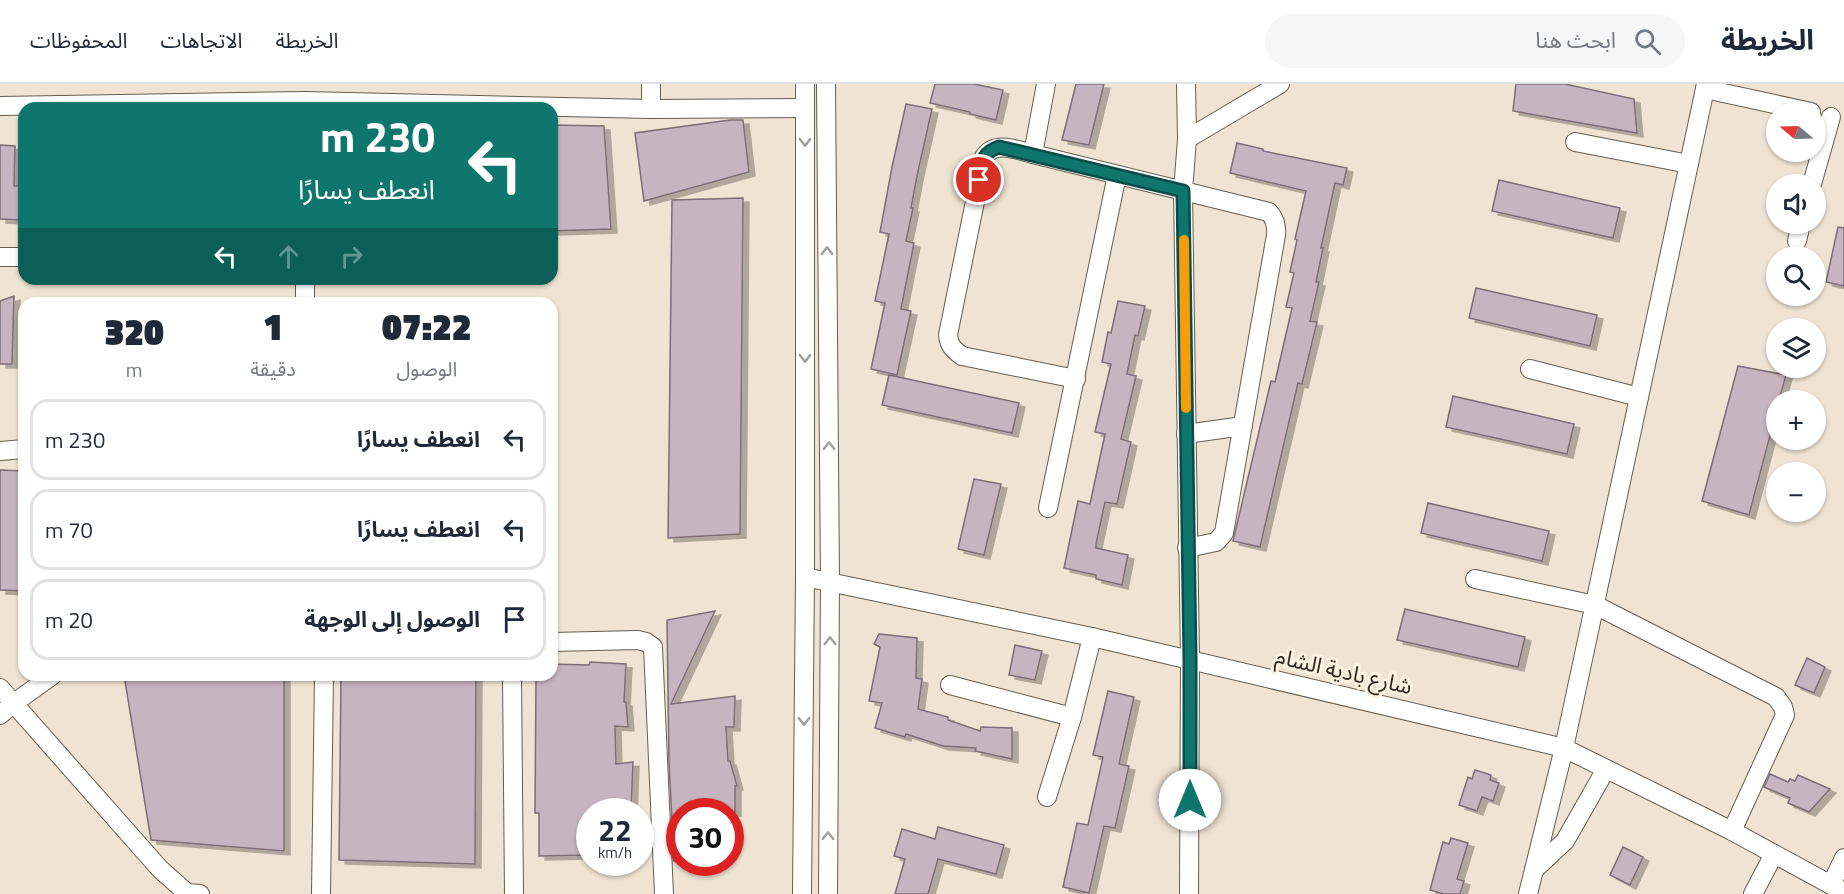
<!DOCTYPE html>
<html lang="ar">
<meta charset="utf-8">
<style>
:root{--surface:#fff;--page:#f6f6f7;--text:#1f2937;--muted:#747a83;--line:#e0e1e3}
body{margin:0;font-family:"Titillium Web","Noto Sans Arabic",sans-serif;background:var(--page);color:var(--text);direction:rtl;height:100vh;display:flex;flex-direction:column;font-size:22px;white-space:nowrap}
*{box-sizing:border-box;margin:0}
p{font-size:20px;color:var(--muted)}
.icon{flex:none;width:33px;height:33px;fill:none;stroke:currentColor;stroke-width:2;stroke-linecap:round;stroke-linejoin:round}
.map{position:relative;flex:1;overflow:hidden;direction:ltr}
.details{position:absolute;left:18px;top:213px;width:540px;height:384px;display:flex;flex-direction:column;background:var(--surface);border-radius:18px;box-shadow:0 2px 4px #0004;direction:rtl}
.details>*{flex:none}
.banner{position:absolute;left:18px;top:18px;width:540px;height:183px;border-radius:18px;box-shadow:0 2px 4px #0004;direction:rtl;background:#0f766e;color:#fff;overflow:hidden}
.needle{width:39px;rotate:289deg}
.tools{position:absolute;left:1766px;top:18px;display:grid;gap:12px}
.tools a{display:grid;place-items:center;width:60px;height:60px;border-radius:50%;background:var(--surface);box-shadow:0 2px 4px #0004;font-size:30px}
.speed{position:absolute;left:576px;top:714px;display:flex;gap:12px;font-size:30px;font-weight:700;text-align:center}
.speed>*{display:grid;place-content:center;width:78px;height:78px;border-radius:50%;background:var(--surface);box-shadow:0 2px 4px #0004;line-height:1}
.speed small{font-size:15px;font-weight:400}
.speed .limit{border:9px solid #d22;background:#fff;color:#111}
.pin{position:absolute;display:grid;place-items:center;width:51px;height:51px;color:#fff;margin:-26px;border:3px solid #fff;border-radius:50%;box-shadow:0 2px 6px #0007}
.me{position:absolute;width:66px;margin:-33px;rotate:0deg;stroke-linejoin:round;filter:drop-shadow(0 0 4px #0008)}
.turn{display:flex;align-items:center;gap:21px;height:126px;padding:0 24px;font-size:27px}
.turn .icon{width:78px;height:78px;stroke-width:2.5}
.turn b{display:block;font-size:42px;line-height:51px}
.lanes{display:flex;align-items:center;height:57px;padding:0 24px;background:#0003;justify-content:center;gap:30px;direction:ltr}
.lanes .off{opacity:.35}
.eta{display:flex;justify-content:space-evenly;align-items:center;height:102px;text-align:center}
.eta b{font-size:36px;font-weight:800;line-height:42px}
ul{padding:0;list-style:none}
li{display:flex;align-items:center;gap:18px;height:81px;margin:0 12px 9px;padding:0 12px;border:3px solid var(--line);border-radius:18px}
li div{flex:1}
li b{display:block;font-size:22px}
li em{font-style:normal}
header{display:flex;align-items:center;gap:36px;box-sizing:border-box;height:84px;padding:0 30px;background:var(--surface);border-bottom:2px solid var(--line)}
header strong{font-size:28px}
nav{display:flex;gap:33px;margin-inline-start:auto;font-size:21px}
.search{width:420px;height:54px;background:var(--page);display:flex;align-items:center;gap:15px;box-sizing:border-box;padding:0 21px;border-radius:33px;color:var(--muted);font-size:22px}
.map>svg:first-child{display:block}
</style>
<header>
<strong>الخريطة</strong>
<div class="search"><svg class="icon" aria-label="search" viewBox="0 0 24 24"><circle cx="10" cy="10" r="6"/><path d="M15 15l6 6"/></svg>ابحث هنا</div>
<nav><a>الخريطة</a><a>الاتجاهات</a><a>المحفوظات</a></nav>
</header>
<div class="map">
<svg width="1844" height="810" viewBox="0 0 1844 810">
<defs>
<filter id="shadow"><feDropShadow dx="6" dy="4" stdDeviation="0" flood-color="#0004"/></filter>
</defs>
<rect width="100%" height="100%" fill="#efe4d3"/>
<!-- building -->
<g fill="#c6b5c1" stroke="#7c6d78" stroke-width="1.5" filter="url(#shadow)">
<path d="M935,0H974L1003,6L996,36L970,30V28L930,19Z"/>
<path d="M1076,0H1104L1089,61L1062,56Z"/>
<path d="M1516,0H1565L1634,15L1637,49L1513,27Z"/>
<path d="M906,20L932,25L917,92L911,124H913L906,157L914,159L901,225L911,227L897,291L871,285L885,219L875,217L889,150L880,148L892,83Z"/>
<path d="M730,36H743L749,88L644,117L635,49Z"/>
<path d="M552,41L604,42L611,145L552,147Z"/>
<path d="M1237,59L1263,65V67L1347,84L1343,101L1335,99L1321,164H1323L1316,198H1319L1310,237L1317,238L1302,300L1298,299L1260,463L1233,457L1271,297L1275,298L1292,224L1286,223L1294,189L1290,188L1297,156L1295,155L1306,107L1230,89Z"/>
<path d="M0,61L15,62L14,102H21L20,136L0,135Z"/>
<path d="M1499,96L1620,124L1613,154L1492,127Z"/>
<path d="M743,114L740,450L668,454L672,116Z"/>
<path d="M1838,143L1844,144V202L1826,198Z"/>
<path d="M1476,204L1597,231L1590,262L1469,234Z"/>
<path d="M14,212L12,280H0V217Z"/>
<path d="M1118,217L1145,222L1138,252L1135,251L1127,290L1136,292L1121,355L1131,358L1117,420L1105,418L1096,460V464L1128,471L1122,501L1096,495V491L1064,484L1078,417L1090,420L1105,350L1095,348L1111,280L1102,278L1108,248L1111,249Z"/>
<path d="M1738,282L1786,291L1779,316H1776V329L1749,431L1702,417Z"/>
<path d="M889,291L1019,319L1012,349L882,321Z"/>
<path d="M1453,312L1574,340L1567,370L1446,343Z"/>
<path d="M0,386L24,387V507L0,506Z"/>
<path d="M974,395L1001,400L984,471L958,465Z"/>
<path d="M1428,419L1549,447L1542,477L1421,449Z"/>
<path d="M1405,525L1525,553L1518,583L1397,556Z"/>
<path d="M715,527L671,620L735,612L734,643H726L728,677H730L737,702H735V728H680V777H674L669,678L667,536Z"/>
<path d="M879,550L917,554L916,594L922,595L918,625L948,633V636L980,647L981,643L1012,644V675L975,667L976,664L943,662L906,650L905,653L875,644L882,619L869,617L880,563L874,560Z"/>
<path d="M1015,561L1042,567L1035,596L1009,591Z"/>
<path d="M1807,574L1825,583L1814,609L1795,601Z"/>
<path d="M590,578L626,580L624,618H626L628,643L615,642L616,680L633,678L631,728H590V771L539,772V729H535L536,591H552V580L589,581Z"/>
<path d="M124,591H284V767L151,756Z"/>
<path d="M341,591H476L475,780L339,776Z"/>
<path d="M1108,607L1134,613L1119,680L1129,682L1115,744L1104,742L1089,809L1063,803L1077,739L1088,741L1103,673L1093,671Z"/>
<path d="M1475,686L1491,691L1490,696L1499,699L1493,717L1482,713L1477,727L1459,721L1468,693L1472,695Z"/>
<path d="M1770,690L1788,698L1790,695L1795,697L1798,691L1830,705L1809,728L1788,719L1790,714L1764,703Z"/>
<path d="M938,743L1004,761L996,790L938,775L928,810H895L905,775L894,772L902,745L935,755Z"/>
<path d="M1451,754L1468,759L1457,795L1464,797L1460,810H1444L1430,806L1443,758L1449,760Z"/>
<path d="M1623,763L1643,773L1630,801L1610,791Z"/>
</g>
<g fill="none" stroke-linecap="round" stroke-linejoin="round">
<!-- minor casing -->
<g stroke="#655d4e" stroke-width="20">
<g id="minor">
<path d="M826,0L830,497L828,810"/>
<path d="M1186,0L1187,55L1183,107L1190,575L1189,810"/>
<path d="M1705,5L1811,28"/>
<path d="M0,22L305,17L651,25L805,24"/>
<path d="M651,25V0"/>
<path d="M1187,55L1280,0"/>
<path d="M1575,58L1689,80"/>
<path d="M1033,70L1046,0"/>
<path d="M1812,100L1831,33"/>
<path d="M1797,157L1801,140"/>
<path d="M0,173H24"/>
<path d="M305,219V195"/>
<path d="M1530,285L1639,313"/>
<path d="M1076,295L962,272C954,266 949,262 948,251L984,73C995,56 1017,66 1033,70L1269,128C1275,135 1277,142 1276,151L1224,449L1216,458L1187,464"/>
<path d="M1186,350L1243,342"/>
<path d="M0,367L24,365"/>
<path d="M1048,424L1117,91"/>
<path d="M805,493L1092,553L1564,664L1732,747L1844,808"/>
<path d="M1475,495L1595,521L1776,613L1783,623L1785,631L1732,747"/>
<path d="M552,558L638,556L646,558L653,563L664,810"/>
<path d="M512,591L514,810"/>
<path d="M950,601L1072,633"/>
<path d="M0,604L160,785L187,809L200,810"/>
<path d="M0,631L14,619L53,591"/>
<path d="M1047,713L1072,633L1092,553"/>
<path d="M1534,786L1565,757L1606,685"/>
<path d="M1831,801L1844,774"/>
<path d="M321,810L324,591"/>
<path d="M802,810L805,493V0"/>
<path d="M1528,810L1564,664L1706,0"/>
<path d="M1753,810L1774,770"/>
</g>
</g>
<!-- minor -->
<use href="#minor" stroke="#fff" stroke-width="18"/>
</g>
<!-- one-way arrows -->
<defs><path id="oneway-chevron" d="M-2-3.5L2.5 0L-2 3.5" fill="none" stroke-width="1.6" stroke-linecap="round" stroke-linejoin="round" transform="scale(1.5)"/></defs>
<g stroke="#a19f9c">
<use href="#oneway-chevron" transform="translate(805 58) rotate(90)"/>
<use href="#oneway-chevron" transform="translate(827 167) rotate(-90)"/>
<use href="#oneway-chevron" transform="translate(805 274) rotate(90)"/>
<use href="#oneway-chevron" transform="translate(829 362) rotate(-91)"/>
<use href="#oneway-chevron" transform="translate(830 557) rotate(-90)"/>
<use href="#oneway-chevron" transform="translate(804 637) rotate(91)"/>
<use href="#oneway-chevron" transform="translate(828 752) rotate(-90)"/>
</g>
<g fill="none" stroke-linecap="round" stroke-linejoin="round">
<!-- route casing -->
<g stroke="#0a4d48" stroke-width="15">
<path id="route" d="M979,96C983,79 981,69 999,63L1183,107L1190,575V716"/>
</g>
<!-- route -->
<use href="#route" stroke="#0f766e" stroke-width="10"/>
<!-- slow -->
<path stroke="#f59e0b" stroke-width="10" d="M1184,156L1186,324"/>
</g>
<g text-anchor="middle" stroke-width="6" stroke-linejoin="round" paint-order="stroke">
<!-- street labels -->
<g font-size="22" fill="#2e2a24" stroke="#fcf2e0">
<text transform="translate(1344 587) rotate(13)" y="8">شارع بادية الشام</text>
</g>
</g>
</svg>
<div class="tools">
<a><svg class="needle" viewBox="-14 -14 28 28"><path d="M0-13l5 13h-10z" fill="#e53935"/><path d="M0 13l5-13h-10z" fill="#747a83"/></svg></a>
<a><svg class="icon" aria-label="sound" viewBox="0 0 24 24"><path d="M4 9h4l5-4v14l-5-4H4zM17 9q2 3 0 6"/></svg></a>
<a><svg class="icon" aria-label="search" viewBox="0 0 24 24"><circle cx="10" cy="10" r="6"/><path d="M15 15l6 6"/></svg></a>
<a><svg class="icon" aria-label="layers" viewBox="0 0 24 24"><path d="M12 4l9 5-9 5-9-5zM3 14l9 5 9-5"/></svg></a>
<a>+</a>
<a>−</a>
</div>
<div class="speed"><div>22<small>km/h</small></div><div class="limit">30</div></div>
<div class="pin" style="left:979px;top:96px;background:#d93025"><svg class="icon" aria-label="arrive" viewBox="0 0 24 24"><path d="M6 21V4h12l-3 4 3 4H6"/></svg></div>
<svg class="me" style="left:1190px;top:716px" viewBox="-20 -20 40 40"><circle r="19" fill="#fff"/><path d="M0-13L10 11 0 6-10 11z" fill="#0f766e"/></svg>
<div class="banner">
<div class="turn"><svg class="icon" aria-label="left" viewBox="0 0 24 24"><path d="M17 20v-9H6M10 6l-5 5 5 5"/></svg><div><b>230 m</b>انعطف يسارًا</div></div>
<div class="lanes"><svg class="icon" aria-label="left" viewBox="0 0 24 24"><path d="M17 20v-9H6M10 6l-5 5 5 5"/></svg><svg class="icon off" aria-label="ahead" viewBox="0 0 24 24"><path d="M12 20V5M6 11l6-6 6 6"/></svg><svg class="icon off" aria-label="right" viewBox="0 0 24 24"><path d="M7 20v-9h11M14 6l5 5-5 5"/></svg></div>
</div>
<section class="details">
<div class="eta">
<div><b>07:22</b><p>الوصول</p></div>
<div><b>1</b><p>دقيقة</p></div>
<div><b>320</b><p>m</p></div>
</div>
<ul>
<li><svg class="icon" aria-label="left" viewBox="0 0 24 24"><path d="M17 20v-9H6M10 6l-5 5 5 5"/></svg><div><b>انعطف يسارًا</b></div><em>230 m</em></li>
<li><svg class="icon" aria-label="left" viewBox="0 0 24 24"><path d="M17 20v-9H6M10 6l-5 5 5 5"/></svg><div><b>انعطف يسارًا</b></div><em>70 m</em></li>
<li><svg class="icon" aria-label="arrive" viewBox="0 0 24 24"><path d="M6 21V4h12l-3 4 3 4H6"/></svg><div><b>الوصول إلى الوجهة</b></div><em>20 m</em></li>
</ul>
</section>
</div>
